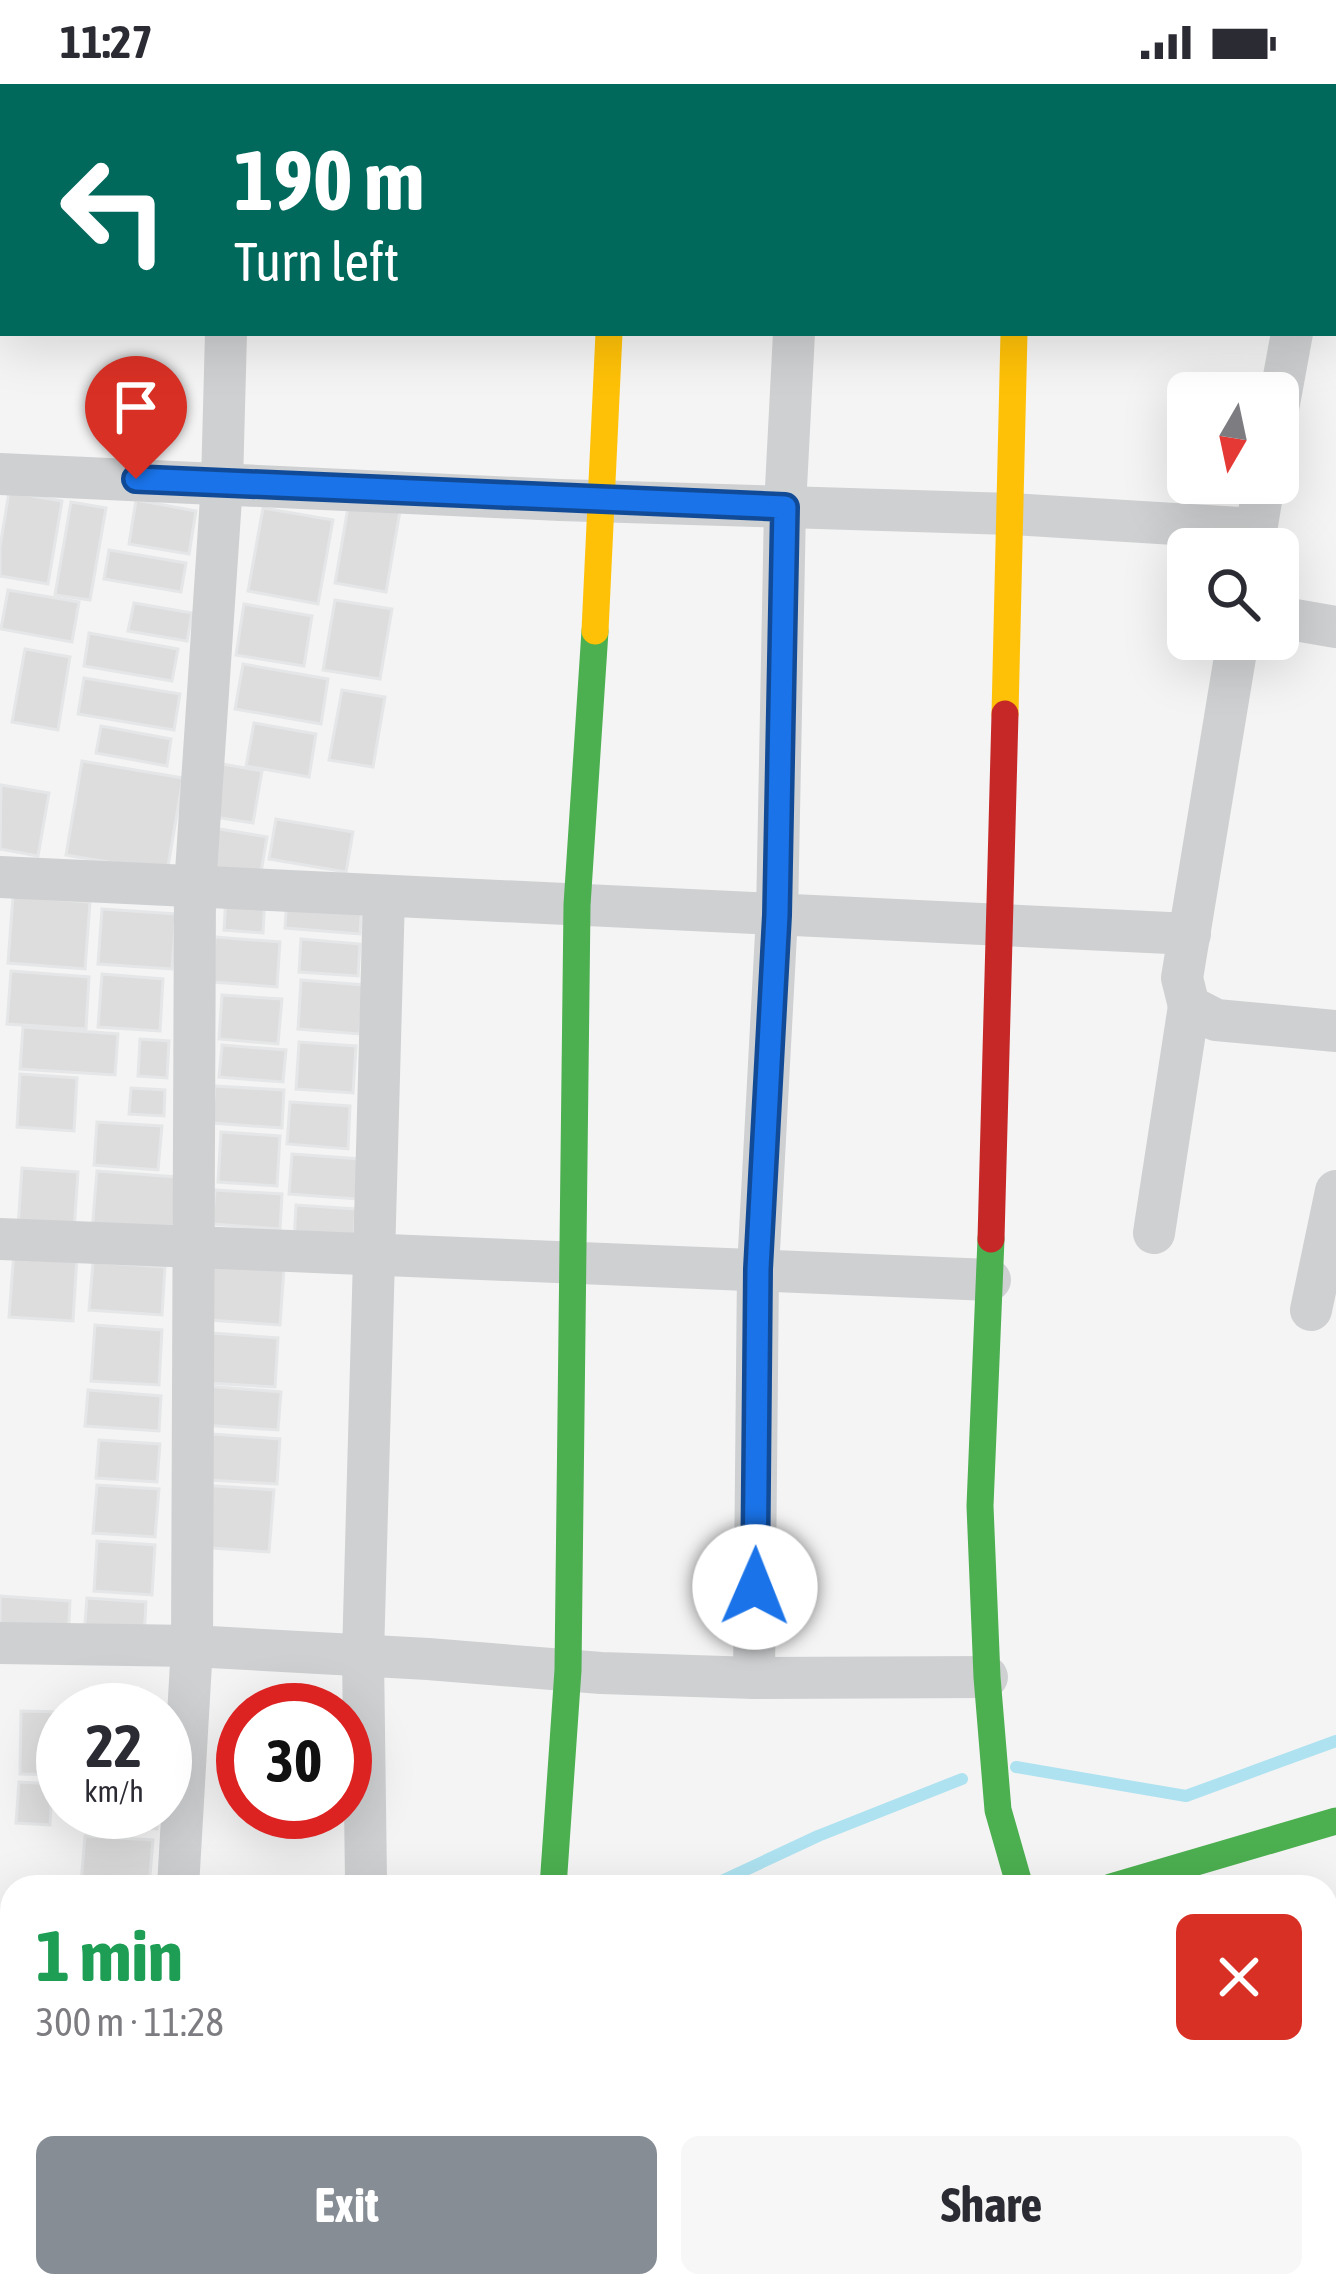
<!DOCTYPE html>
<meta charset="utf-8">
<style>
:root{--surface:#fff;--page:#f7f7f7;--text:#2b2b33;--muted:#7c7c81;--accent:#868d94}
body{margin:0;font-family:"Asap Condensed",sans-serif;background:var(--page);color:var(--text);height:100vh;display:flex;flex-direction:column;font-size:45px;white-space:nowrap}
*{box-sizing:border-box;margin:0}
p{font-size:39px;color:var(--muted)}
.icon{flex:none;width:66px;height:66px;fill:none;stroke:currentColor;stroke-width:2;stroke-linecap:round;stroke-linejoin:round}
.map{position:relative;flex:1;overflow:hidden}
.side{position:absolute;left:0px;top:1791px;width:1338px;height:423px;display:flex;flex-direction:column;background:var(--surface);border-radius:36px 36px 0 0;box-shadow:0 12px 48px #0002}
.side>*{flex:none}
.guide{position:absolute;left:0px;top:0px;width:1338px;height:252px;box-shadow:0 12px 48px #0002;background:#00695c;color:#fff;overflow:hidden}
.needle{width:78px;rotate:189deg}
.tools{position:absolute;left:1167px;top:288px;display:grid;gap:24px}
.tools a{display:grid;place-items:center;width:132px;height:132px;border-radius:18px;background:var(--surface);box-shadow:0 12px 48px #0002;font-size:60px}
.speed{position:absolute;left:36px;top:1599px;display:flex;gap:24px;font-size:60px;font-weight:700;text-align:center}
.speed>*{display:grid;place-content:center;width:156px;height:156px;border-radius:50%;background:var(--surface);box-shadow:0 12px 48px #0002;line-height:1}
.speed small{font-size:30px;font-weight:400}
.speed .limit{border:18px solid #d22;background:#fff;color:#111}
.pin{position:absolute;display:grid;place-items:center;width:102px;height:102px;color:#fff;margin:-123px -51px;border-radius:50% 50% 50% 0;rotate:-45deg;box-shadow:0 0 12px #0007}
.pin .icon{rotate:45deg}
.me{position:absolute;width:132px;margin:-66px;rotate:1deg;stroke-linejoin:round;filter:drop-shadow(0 0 9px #0008)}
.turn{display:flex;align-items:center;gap:42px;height:252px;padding:0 36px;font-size:54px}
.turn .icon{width:156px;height:156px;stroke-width:2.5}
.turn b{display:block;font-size:84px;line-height:102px}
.round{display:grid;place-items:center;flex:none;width:126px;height:126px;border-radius:18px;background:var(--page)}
.headline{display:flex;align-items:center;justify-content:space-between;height:204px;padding:0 36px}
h1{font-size:72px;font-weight:700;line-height:90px;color:#1e9e55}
.cta{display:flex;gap:24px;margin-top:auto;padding:24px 36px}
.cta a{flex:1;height:138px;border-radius:18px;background:var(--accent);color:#fff;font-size:48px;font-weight:700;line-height:138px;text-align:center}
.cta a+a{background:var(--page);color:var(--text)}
.status{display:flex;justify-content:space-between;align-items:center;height:84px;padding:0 60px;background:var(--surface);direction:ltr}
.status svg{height:33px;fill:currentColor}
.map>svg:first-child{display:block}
</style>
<div class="status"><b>11:27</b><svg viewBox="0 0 49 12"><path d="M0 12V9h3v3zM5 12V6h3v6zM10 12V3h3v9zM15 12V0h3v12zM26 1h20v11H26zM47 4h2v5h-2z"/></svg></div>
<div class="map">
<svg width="1336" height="2212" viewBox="0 0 1336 2212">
<rect width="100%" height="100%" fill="#f4f4f4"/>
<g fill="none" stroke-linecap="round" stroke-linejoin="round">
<!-- stream -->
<g stroke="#aee2f0" stroke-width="12">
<path d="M1016,1683L1186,1712L1336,1657"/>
<path d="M709,1803L818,1752L962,1695"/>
<path d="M0,2051L12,2046"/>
</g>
</g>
<!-- building -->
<g fill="#ddddde" stroke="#e5e6e7" stroke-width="3">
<path d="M9,408L62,417L48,500L0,492V463Z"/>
<path d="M136,416L196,427L189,470L129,460Z"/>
<path d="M71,418L106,424L90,516L55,511Z"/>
<path d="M349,418L400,427L386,508L335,499Z"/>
<path d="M263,424L333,436L318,520L248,507Z"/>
<path d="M109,466L186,479L181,508L104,495Z"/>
<path d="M8,506L79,518L72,558L1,545Z"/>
<path d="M335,516L392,525L380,595L323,586Z"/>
<path d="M134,519L192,529L187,557L128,547Z"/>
<path d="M244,520L312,532L304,582L236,571Z"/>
<path d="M89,549L178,565L172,597L84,582Z"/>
<path d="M25,565L70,573L58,646L12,638Z"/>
<path d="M243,580L328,595L321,640L235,625Z"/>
<path d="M84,594L180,610L174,646L78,630Z"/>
<path d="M342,606L385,613L373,683L329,676Z"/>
<path d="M254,639L316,650L309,693L246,682Z"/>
<path d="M101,642L171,655L167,682L96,669Z"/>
<path d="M82,677L183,694L167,788L66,771Z"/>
<path d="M217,679L262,687L253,739L208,732Z"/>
<path d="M1,701L49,709L38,772L0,765Z"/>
<path d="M276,735L353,748L346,788L269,775Z"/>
<path d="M214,744L267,753L260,794L207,785Z"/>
<path d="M226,811L265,813L263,849L224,846Z"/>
<path d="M13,812L90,818L85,885L8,879Z"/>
<path d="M287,813L362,819L360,850L285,844Z"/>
<path d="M102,825L176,830L172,885L98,880Z"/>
<path d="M215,853L280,858L277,903L213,898Z"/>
<path d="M301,855L360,860L358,892L299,888Z"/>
<path d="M11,887L89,893L86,945L7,940Z"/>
<path d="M102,890L163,895L160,947L98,943Z"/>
<path d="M301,896L364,901L360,950L298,945Z"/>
<path d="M222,911L282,915L278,960L219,955Z"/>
<path d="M23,943L118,950L115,991L20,985Z"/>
<path d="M140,955L169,957L167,994L138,992Z"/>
<path d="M299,958L356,962L353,1009L296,1005Z"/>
<path d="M222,961L286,966L283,998L219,993Z"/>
<path d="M20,990L77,994L74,1047L17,1043Z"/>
<path d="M215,1002L284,1006L282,1044L212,1039Z"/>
<path d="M131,1004L165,1006L164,1032L129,1030Z"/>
<path d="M290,1018L350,1022L348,1065L287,1060Z"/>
<path d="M97,1038L162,1042L158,1086L94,1081Z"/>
<path d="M221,1048L280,1052L277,1102L218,1098Z"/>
<path d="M292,1070L360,1075L357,1115L289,1110Z"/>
<path d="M22,1084L78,1088L74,1147L18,1143Z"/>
<path d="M97,1087L177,1093L173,1153L92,1147Z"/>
<path d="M215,1106L282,1110L280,1145L212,1140Z"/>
<path d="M296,1121L356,1125L353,1163L294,1159Z"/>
<path d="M14,1167L77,1172L73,1237L9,1233Z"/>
<path d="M93,1178L165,1183L162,1231L89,1226Z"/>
<path d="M213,1179L284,1184L280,1241L209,1236Z"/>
<path d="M95,1241L162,1246L159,1301L91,1297Z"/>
<path d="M212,1249L278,1254L275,1303L209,1299Z"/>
<path d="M205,1302L281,1308L278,1346L202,1341Z"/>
<path d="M88,1306L161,1312L159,1347L85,1342Z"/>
<path d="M212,1350L280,1355L277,1400L209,1396Z"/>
<path d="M99,1356L160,1360L157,1398L96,1394Z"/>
<path d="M97,1401L159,1405L155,1453L93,1449Z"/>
<path d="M202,1401L274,1406L269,1468L197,1463Z"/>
<path d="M97,1457L155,1461L152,1511L94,1507Z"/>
<path d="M0,1512L70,1517L68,1556L0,1551Z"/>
<path d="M87,1514L146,1518L144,1554L84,1550Z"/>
<path d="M21,1627L63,1628V1691L20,1690Z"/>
<path d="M19,1698L52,1700L50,1741L16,1739Z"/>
<path d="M87,1728H158L157,1745L86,1740Z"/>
<path d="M85,1752L153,1756L149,1803L81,1799Z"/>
</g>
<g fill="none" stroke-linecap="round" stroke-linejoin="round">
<!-- street -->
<g stroke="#ced0d2" stroke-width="42">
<path d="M233,3V0"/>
<path d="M618,3V0"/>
<path d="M1019,3V0"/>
<path d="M1333,3L1334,0"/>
<path d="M0,5H3"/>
<path d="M1335,131L1336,132"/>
<path d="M1278,325L1292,249"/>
<path d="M0,390L560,416L1011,430L1256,445"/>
<path d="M1253,465L1264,399"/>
<path d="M1278,533L1336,543"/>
<path d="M1238,555L1182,894L1189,922L1216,936L1336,947"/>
<path d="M0,793L1190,850"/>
<path d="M1154,1149L1189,922"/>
<path d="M0,1155L990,1196"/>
<path d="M1311,1226L1336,1107"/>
<path d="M0,1559L192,1562L428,1575L601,1589L754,1594L987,1593"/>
<path d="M754,1594L758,1185L777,831L785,423L794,249"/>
<path d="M366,1796L363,1571L384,812"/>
<path d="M178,1803L192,1562L195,803L222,399L226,249"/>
<path d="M0,1923H12"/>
<path d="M1326,2055L1336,2051"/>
<path d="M0,2076L12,2071"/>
<path d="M0,2157L12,2152"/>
<path d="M297,2202L301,2212"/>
<path d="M1038,2202V2212"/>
<path d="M805,2212L838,2202"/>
</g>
<!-- fast -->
<g stroke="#4caf50" stroke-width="27">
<path d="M991,1155L980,1422L987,1593L998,1726L1020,1803"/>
<path d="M553,1803L568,1586L577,821L595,547"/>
<path d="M1111,1803L1336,1737"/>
<path d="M0,2123L12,2119"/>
</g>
<!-- slow -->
<g stroke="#ffc107" stroke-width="27">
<path d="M595,547L609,249"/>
<path d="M1005,630L1014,249"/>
</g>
<!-- jam -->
<path stroke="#c62828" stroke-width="27" d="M991,1155L1005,630"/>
</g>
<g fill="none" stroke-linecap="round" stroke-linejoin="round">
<!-- route casing -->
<g stroke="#114b97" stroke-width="30">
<path id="route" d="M136,395L785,423L777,831L758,1185L755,1503"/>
</g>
<!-- route -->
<use href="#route" stroke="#1a73e8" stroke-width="21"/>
</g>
</svg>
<div class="tools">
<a><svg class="needle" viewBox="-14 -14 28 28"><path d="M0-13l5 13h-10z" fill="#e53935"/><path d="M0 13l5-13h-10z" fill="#7c7c81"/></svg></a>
<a><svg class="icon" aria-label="search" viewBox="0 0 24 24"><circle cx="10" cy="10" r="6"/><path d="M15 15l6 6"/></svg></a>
</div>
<div class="speed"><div>22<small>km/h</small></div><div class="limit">30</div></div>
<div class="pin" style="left:136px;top:395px;background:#d93025"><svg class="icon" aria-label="arrive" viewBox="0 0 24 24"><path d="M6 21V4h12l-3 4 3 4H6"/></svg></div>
<svg class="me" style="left:755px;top:1503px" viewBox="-20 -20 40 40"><circle r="19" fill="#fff"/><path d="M0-13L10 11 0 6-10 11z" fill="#1a73e8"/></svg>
<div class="guide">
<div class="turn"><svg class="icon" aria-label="left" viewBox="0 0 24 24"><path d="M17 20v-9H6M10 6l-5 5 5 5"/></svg><div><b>190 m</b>Turn left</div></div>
</div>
<section class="side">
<div class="headline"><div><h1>1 min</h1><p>300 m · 11:28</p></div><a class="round" style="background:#d93025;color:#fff"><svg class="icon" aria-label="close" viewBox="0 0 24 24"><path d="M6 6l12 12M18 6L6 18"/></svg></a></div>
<div class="cta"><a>Exit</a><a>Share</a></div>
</section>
</div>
